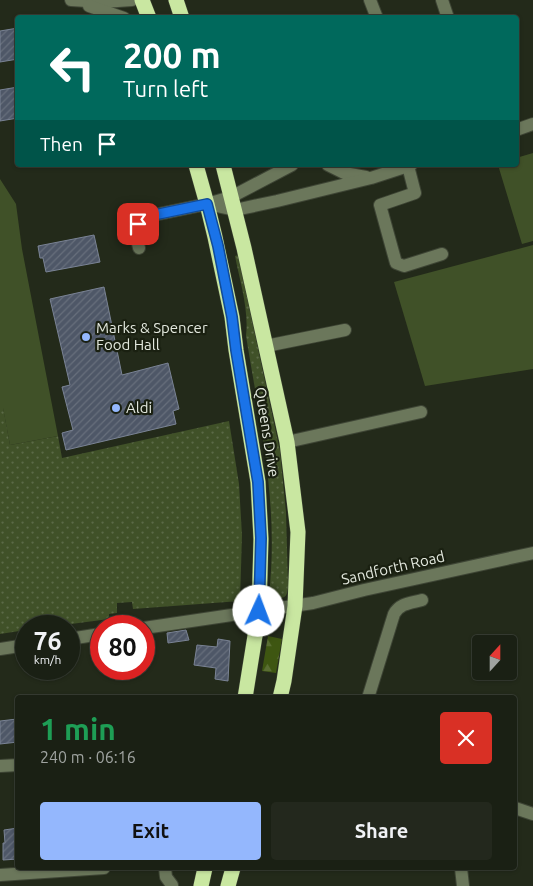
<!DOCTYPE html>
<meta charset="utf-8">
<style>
:root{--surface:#1a2014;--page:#23281d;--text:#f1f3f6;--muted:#9fa3a0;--line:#383e34;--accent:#94b7fd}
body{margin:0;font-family:Ubuntu,sans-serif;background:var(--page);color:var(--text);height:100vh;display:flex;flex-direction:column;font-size:19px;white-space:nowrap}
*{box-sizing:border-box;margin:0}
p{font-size:16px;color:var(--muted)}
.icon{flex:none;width:28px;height:28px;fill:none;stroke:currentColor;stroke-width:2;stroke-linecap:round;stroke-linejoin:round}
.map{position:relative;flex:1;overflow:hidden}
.sheet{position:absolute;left:15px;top:695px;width:502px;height:175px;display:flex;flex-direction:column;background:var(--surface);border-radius:5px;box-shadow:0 1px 4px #0004,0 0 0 1px var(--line)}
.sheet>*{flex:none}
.guide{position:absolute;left:15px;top:15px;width:504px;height:152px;border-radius:5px;box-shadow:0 1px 4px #0004,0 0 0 1px var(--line);background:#00695c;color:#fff;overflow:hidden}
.needle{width:32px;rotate:21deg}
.controls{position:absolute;left:472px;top:635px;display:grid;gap:10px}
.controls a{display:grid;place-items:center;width:45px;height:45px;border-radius:5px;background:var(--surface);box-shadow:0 1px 4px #0004,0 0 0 1px var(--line);font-size:25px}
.speed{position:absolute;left:15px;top:615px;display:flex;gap:10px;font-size:25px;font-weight:700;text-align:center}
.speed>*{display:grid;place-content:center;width:65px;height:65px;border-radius:50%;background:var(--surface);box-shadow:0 1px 4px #0004,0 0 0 1px var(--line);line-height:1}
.speed small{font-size:12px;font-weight:400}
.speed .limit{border:8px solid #d22;background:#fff;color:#111}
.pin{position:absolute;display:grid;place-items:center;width:42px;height:42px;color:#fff;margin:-21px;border-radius:10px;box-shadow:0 2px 8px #0006}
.me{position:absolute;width:55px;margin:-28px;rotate:2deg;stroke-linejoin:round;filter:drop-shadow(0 0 4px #0008)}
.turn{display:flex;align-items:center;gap:18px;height:105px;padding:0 25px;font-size:22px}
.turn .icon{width:65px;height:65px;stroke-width:2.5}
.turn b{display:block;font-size:35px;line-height:42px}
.then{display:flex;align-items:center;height:48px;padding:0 25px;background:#0003;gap:10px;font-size:19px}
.round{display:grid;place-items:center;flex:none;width:52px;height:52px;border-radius:5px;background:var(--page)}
.overview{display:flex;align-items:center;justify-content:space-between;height:85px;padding:0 25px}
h1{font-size:30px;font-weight:700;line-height:38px;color:#1e9e55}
.action{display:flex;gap:10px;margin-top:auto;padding:10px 25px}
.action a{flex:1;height:58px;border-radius:5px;background:var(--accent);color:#111;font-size:20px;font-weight:700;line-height:58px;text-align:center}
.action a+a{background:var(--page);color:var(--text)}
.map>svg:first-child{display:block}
</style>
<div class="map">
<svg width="533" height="886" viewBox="0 0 533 886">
<defs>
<pattern id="grass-dots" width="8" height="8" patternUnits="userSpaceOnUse" patternTransform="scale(1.25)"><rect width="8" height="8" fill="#405128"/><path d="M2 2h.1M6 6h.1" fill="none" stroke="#5b6a47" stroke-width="1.8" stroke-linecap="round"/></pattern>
<pattern id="forest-firs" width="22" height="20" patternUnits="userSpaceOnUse" patternTransform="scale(1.25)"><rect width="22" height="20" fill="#3e5611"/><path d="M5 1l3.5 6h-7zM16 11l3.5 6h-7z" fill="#5a6e33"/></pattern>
<pattern id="building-hatch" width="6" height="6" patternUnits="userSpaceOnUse" patternTransform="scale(1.25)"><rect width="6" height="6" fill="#4e5767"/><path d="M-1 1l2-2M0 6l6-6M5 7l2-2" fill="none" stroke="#676f7c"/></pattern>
</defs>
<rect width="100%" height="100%" fill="#232a1a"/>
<!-- grass -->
<g fill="url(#grass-dots)">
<path d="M238,255L280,451L286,512L288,585C288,588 288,591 287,593C285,601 274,598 269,595C279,506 260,422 246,336C249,309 240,282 235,256Z"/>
<path d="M3,407L10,445L58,436L62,458L229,421L239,484L242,535L240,601L133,609L132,602L117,603V613L109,614V619L56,626H26V630L0,634V408Z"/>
</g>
<!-- forest -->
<path fill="url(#forest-firs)" d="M268,636L282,639L276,673L262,671Z"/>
<!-- green -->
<g fill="#405128">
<path d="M533,153V241L522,244L498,165H516V158Z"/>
<path d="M0,179L16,204L22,249L58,436L10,445L3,408H0Z"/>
<path d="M533,245V369L425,386L394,282Z"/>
</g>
<!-- building -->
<g fill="url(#building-hatch)" stroke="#7a8395">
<path d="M18,28V59L0,62V31Z"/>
<path d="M18,87V118L0,121V90Z"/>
<path d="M94,235L100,262L46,272L43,258H40L38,246Z"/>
<path d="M104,287L122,375L168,363L179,409L173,411L176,424L66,450L62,433L73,430L62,387L70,385L50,299Z"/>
<path d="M186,630L189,640L168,643L167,633Z"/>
<path d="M218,639L230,641L228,681L215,679L216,668L194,665L197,645L217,647Z"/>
<path d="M17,719L18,742L0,744V721Z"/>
<path d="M18,828V859L3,860V843H5L4,830Z"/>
</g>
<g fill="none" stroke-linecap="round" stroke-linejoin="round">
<!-- minor casing -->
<g stroke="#3e4535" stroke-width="14">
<g id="minor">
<path d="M71,0L103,2L132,0"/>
<path d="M370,0L377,18"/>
<path d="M442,0L448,18"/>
<path d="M89,6L124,18"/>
<path d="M516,130L533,124"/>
<path d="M328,165L344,173L366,177"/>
<path d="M408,166L415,193L380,205L396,263L404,266L442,254"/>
<path d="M207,204L235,210L277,201L371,178L411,165"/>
<path d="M139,248L137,239L138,224L144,218L154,215L207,204L231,197L292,165"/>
<path d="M266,346L345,330"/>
<path d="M287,442L421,412"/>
<path d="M144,628L313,603L364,590L533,553"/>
<path d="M69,639L101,634"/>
<path d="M0,649L26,645"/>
<path d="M368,698L394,614C400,603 411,603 422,600"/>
<path d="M0,766L18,765"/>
<path d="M515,808L533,814"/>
<path d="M165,868L166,877L172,885V886"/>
<path d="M461,868L463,886"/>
<path d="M0,875L104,868"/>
</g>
</g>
<!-- highway casing -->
<g stroke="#3e4535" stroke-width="16">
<g id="highway">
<path d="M142,0L149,18"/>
<path d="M176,0L182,18"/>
<path d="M196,165L207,204L215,237L232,317L236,350L258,482L261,539L259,611L245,698"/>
<path d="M223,165L244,248L287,442L298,532L295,606L284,681L280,698"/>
<path d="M201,886L205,868"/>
<path d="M228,886L233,868"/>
</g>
</g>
<!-- minor -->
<use href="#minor" stroke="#6b775b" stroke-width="12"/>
<!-- highway -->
<use href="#highway" stroke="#c9e7a1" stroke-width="15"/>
</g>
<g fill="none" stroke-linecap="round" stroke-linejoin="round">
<!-- route casing -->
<g stroke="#114b97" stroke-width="12">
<path id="route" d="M138,224L144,218L154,215L207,204L218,246L232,317L236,350L258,482L261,538L259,611"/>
</g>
<!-- route -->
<use href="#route" stroke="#1a73e8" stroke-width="9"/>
</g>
<!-- markers -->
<g fill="#94b7fd" stroke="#1a2011" stroke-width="2">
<circle cx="86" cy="337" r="5"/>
<circle cx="116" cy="408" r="5"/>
</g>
<g text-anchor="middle" stroke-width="4.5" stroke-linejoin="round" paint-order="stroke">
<!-- poi labels -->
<g font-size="15" fill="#e3e8de" stroke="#1a2011" text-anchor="start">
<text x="96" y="333">Marks &amp; Spencer<tspan x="96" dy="17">Food Hall</tspan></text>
<text x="126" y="413">Aldi</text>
</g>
<!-- street labels -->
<g font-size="15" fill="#e3e8de" stroke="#1a2011">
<text transform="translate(267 432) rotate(81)" y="5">Queens Drive</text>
<text transform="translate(393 568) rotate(-13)" y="5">Sandforth Road</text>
</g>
</g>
</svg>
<div class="controls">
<a><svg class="needle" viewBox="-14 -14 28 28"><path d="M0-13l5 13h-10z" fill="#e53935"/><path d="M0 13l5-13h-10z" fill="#9fa3a0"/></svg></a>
</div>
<div class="speed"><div>76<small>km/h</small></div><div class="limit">80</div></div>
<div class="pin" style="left:138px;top:224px;background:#d93025"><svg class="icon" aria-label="arrive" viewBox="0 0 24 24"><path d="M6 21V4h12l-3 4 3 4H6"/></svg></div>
<svg class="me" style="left:259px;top:611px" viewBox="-20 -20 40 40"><circle r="19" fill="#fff"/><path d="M0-13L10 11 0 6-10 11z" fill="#1a73e8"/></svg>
<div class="guide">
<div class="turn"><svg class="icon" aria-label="left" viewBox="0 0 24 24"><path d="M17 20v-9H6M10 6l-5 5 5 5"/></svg><div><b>200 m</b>Turn left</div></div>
<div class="then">Then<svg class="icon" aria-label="arrive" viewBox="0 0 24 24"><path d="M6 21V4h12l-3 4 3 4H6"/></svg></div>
</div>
<section class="sheet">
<div class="overview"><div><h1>1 min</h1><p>240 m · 06:16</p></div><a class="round" style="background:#d93025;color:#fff"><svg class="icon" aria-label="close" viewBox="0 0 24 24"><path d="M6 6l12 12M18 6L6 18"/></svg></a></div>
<div class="action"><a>Exit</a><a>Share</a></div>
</section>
</div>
